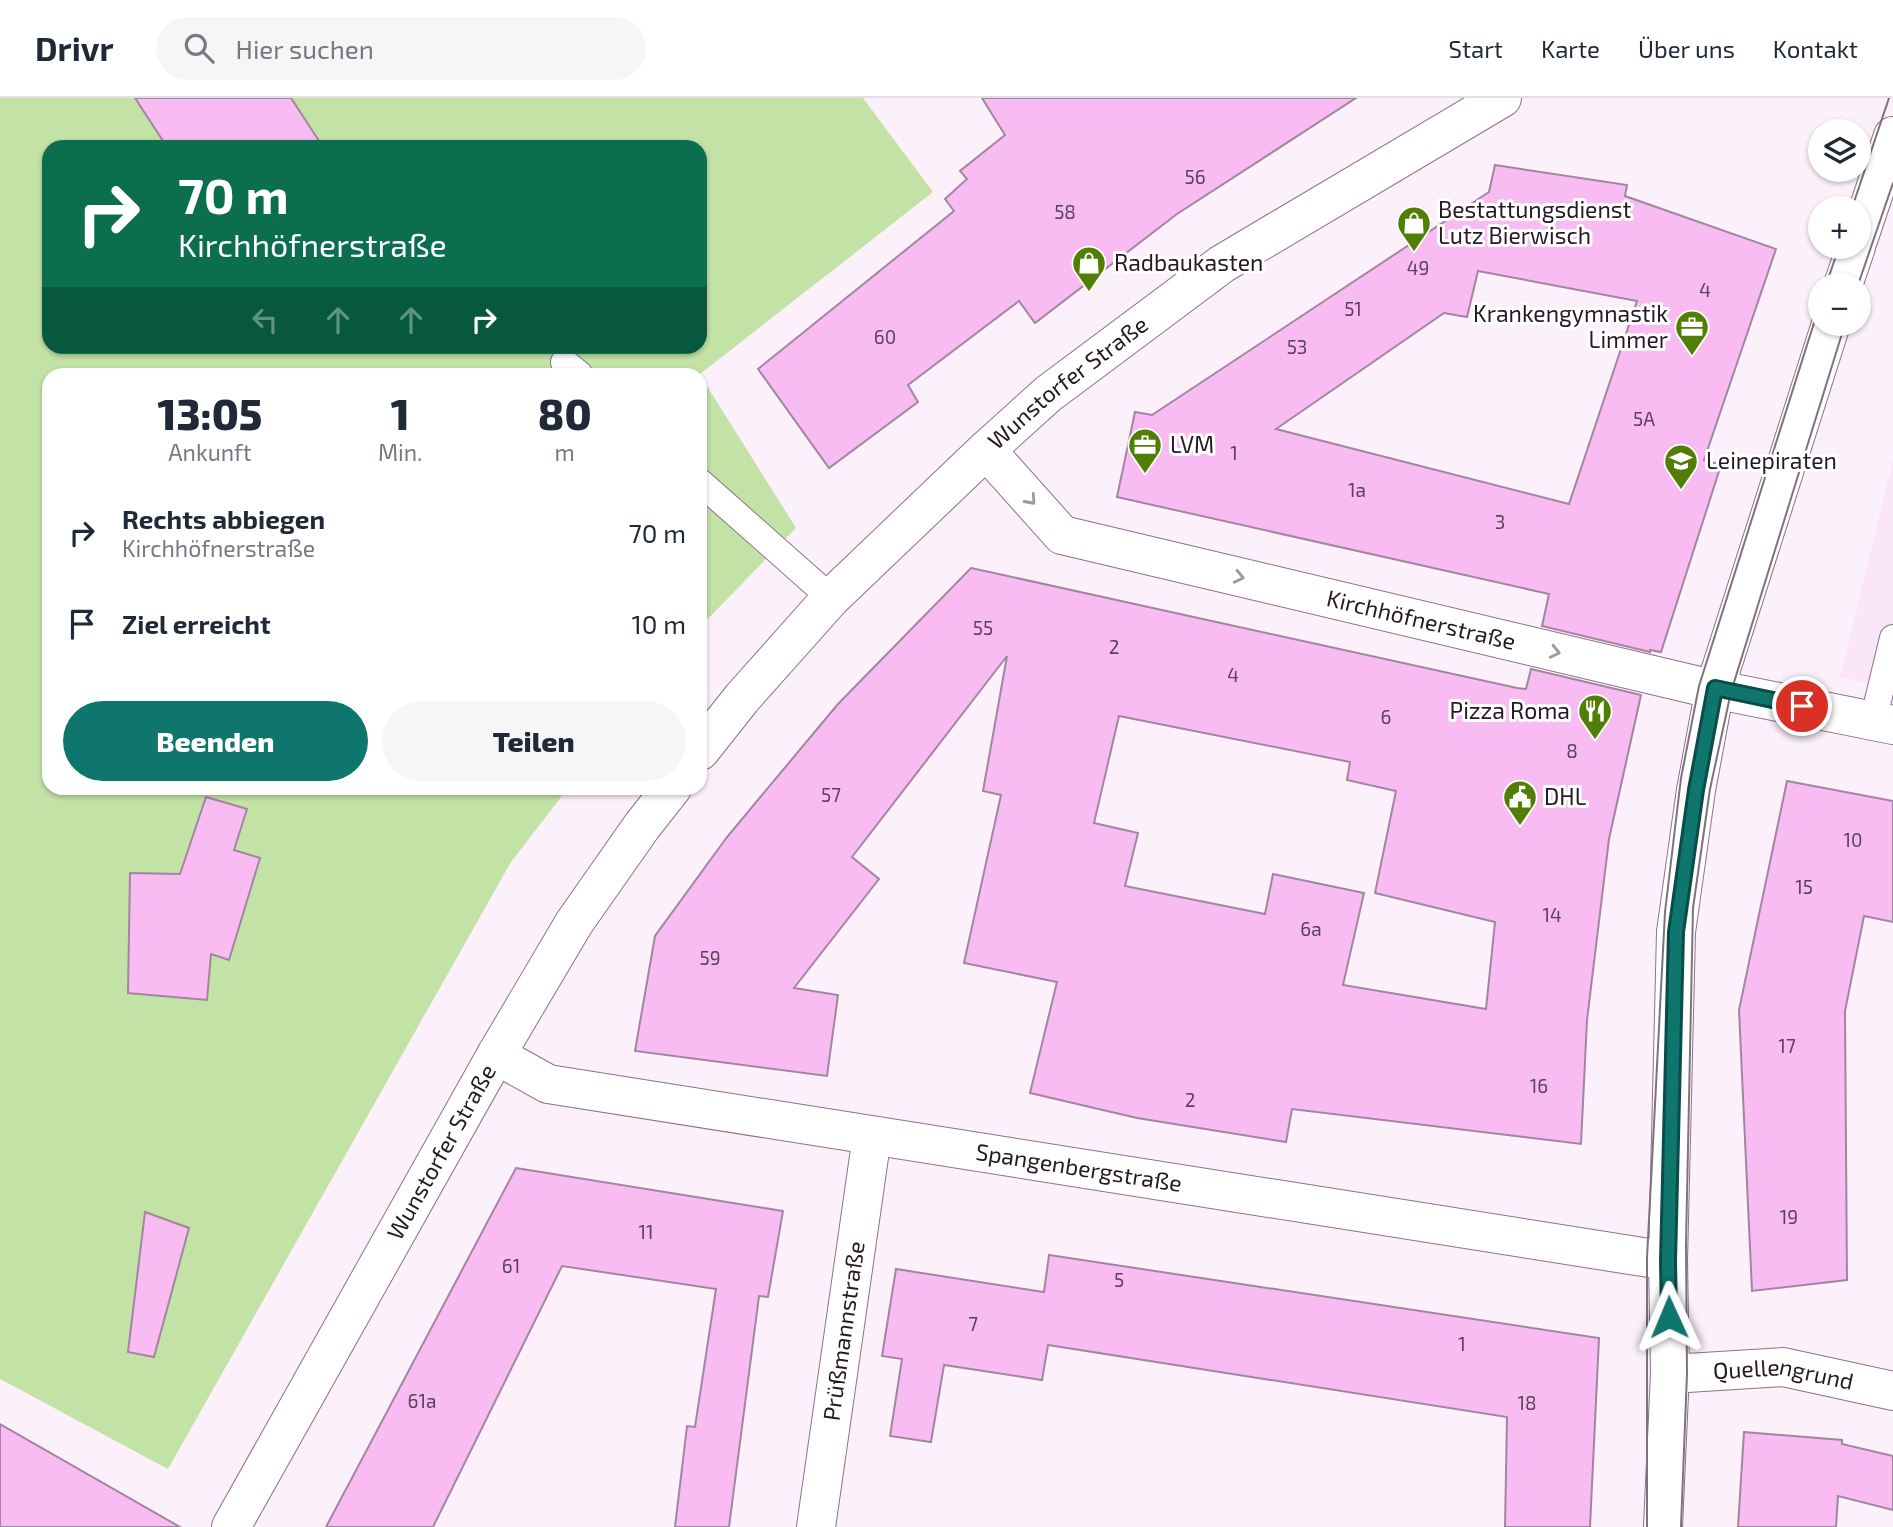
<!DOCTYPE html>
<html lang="de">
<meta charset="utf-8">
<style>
:root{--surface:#fff;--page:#f6f6f7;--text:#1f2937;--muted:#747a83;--line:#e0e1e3;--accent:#0f766e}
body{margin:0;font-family:"Exo 2",sans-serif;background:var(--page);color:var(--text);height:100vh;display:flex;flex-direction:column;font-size:26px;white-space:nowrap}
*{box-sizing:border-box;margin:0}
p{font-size:23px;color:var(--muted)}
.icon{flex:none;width:38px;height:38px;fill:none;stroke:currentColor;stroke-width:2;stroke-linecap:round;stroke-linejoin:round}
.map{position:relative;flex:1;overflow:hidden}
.details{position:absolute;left:42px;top:270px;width:665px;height:427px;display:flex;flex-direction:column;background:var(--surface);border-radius:21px;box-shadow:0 2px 5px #0004}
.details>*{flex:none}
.top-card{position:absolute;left:42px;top:42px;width:665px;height:214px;border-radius:21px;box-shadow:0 2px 5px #0004;background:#0b6e4f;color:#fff;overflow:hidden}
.tools{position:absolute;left:1808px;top:21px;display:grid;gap:14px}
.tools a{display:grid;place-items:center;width:63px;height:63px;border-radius:50%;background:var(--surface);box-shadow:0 2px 5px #0004;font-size:35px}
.pin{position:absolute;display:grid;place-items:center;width:60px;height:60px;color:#fff;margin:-30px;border:4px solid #fff;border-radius:50%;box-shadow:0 2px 7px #0007}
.me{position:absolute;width:77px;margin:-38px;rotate:359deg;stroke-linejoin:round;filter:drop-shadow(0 0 5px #0008)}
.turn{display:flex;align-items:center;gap:24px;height:147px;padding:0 21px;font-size:32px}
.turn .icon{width:91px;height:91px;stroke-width:2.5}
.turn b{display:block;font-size:49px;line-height:60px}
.lanes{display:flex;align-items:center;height:66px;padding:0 21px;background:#0003;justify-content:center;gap:35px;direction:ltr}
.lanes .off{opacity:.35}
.eta{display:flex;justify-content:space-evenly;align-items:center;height:119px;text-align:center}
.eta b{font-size:42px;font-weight:800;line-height:49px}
.action{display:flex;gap:14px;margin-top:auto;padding:14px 21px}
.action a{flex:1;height:80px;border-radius:42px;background:var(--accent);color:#fff;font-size:28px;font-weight:800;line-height:80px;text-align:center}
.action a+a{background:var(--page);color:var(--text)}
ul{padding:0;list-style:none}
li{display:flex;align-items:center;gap:21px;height:91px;padding:0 21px}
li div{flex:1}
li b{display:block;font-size:26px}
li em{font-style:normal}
header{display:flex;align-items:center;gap:42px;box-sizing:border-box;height:98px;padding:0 35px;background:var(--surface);border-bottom:2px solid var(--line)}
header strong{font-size:33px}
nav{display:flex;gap:38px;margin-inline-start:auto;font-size:24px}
.search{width:490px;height:63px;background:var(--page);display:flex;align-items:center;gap:18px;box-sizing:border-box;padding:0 24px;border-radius:38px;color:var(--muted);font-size:26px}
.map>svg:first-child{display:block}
</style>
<header>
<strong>Drivr</strong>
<div class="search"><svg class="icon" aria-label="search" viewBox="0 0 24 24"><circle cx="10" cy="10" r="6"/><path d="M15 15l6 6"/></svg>Hier suchen</div>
<nav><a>Start</a><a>Karte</a><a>Über uns</a><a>Kontakt</a></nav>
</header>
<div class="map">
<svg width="1893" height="1429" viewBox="0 0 1893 1429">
<rect width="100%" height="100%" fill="#fcf0fb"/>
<!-- built -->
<path fill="#fbe5f9" d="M1893,362V591L1840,579Z"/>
<!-- green -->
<g fill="#c3e2a6" fill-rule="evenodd">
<path d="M0,0H863L933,94L700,276H49V690H568L511,764L168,1371L0,1281ZM49,49H700V248H49Z"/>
<path d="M700,277L796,430L700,529Z"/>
</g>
<!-- building -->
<g fill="#f8bcf2" stroke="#a2869f" stroke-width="2" fill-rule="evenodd">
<path d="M135,0H291L323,49H167Z"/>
<path d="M982,0H1356L1177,116L1035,225L1019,203L908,287L918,304L829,370L758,271L954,113L945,101L967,81L960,73L1005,37Z"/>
<path d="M1495,67L1627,87L1625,98L1776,151L1704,362L1721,367L1661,554L1650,552V554L1542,528L1549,496L1117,399L1135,314L1152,317L1489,94ZM1478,173L1637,203L1569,406L1276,331L1444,215L1467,219Z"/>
<path d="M971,470L1517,590L1526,591L1531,571L1641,597L1609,741L1587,922L1581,1046L1292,1011L1286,1044L1137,1020L1030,995L1057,884L964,865L1001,697L983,693L1007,558L852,759L879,781L794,890L838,897L827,978L635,953L655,838L727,739L838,606ZM1119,618L1350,664L1347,682L1396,693L1375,795L1495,824L1486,911L1343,887L1364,795L1273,776L1265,816L1125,788L1138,735L1094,725Z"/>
<path d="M1787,683L1893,703V824L1864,818L1845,913L1847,1182L1752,1193L1739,912Z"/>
<path d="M206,699L247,711L234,752L260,760L229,862L211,856L207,902L128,895L130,775L180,776Z"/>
<path d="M516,1070L783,1113L768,1199L759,1198L729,1429H675L687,1328L695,1329L716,1191L562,1168L433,1429H326Z"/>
<path d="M145,1114L189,1130L154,1259L128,1254Z"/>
<path d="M1049,1157L1599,1240L1590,1429H1505L1507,1319L1048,1247L1042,1282L944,1267L931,1344L890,1338L902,1261L882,1258L896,1171L1044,1194Z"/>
<path d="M0,1326L180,1429H0Z"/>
<path d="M1744,1334L1842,1342V1346L1893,1358V1412L1838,1398L1836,1429H1738Z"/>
</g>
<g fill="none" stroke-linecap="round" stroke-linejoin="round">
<!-- lane casing -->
<g stroke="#8c7189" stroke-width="28">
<g id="lane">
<path d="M564,264L579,276"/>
<path d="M700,384L831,500"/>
<path d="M1873,623L1893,540"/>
</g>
</g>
<!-- street casing -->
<g stroke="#8c7189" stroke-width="40">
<g id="street">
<path d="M1858,142L1893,38"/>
<path d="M1843,187L1856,149"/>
<path id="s1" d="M986,352L1062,437L1699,588L1893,627"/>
<path id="s2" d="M496,957L548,986L1668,1163"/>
<path id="s3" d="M1670,1274L1687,1275L1783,1269L1893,1293"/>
<path id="s4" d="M816,1429L872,1038"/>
<path d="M1663,1429L1670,1274L1668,1163L1676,834L1696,692L1715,590L1831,226"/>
</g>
</g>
<!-- primary casing -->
<g stroke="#8c7189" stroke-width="40">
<g id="primary">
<path id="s5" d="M700,653L742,600L831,500L986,352L1048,296L1222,166L1502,0"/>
<path id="s6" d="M231,1429L496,957L574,825L642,728L672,690"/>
</g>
</g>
<!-- lane -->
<use href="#lane" stroke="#fff" stroke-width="26"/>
<!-- street -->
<use href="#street" stroke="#fff" stroke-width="38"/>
<!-- primary -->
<use href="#primary" stroke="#fff" stroke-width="38"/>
<!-- tram -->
<g stroke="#7e727d" stroke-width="2">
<path d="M1852,110L1889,0"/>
<path d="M1826,187L1839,149"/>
<path d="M1858,187L1893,85"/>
<path d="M1647,1429V1160L1665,814L1681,680L1699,588L1820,206"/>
<path d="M1681,1429L1687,1275L1686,1146L1693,810L1710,691L1731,594L1845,226"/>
</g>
</g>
<!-- one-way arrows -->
<defs><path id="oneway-chevron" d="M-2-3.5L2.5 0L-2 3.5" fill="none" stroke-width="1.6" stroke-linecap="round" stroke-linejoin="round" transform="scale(1.75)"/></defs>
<g stroke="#9d989c">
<use href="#oneway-chevron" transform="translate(1031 402) rotate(48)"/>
<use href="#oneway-chevron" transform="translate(1239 479) rotate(13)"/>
<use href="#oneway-chevron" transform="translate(1555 554) rotate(13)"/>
</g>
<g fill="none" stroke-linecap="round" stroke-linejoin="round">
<!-- route casing -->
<g stroke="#0a4d48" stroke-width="18">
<path id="route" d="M1669,1219L1668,1163L1676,834L1696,692L1715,590L1802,608"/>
</g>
<!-- route -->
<use href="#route" stroke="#0f766e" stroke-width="12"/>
</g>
<!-- icons -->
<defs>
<g id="shop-pin" transform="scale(1.75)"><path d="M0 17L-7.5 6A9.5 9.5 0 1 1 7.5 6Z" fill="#517e05" stroke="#fff"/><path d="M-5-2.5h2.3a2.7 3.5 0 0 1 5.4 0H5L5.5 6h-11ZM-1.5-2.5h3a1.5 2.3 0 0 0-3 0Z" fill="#fff"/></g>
<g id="office-pin" transform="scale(1.75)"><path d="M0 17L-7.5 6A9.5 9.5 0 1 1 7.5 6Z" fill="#517e05" stroke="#fff"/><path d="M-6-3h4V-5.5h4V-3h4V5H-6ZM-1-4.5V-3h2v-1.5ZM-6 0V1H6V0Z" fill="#fff"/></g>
<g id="school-pin" transform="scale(1.75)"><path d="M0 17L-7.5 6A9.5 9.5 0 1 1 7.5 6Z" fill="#517e05" stroke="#fff"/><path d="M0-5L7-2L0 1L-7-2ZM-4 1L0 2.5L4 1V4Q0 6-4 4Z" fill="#fff"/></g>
<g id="restaurant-pin" transform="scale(1.75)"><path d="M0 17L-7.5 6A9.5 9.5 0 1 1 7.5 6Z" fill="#517e05" stroke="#fff"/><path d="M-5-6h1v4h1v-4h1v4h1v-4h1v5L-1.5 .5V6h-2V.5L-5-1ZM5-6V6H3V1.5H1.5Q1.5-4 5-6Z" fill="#fff"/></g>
<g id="civic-pin" transform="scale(1.75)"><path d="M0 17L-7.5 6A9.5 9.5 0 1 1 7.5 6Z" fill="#517e05" stroke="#fff"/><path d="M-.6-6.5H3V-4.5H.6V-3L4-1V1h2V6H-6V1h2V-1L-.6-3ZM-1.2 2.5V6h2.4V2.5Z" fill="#fff"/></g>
</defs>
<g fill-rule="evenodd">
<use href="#shop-pin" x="1414" y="125"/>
<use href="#shop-pin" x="1089" y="165"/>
<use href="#office-pin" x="1692" y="229"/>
<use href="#office-pin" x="1145" y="347"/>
<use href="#school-pin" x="1681" y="363"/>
<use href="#restaurant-pin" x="1595" y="613"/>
<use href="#civic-pin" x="1520" y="699"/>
</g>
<g text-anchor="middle" stroke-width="6" stroke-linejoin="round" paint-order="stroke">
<!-- number labels -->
<g font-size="19" fill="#5a4258">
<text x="1195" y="86">56</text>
<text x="1065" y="121">58</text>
<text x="1418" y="177">49</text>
<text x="1705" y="199">4</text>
<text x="1353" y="218">51</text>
<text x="885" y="246">60</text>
<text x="1297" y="256">53</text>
<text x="1644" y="328">5A</text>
<text x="1234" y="362">1</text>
<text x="1357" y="399">1a</text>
<text x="1500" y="431">3</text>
<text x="983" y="537">55</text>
<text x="1114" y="556">2</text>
<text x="1233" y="584">4</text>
<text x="1386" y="626">6</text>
<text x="1572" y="660">8</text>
<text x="831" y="704">57</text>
<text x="1853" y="749">10</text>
<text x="1804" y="796">15</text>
<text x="1552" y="824">14</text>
<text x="1311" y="838">6a</text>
<text x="710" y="867">59</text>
<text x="1787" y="955">17</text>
<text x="1539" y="995">16</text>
<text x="1190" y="1009">2</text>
<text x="1789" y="1126">19</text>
<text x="646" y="1141">11</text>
<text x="511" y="1175">61</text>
<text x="1119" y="1189">5</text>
<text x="973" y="1233">7</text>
<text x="1462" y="1253">1</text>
<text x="422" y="1310">61a</text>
<text x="1527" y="1312">18</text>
</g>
<!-- poi labels -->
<g font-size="23" fill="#251a24" stroke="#fff" text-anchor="start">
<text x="1438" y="120">Bestattungsdienst<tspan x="1438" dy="26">Lutz Bierwisch</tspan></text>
<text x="1114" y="173">Radbaukasten</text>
<text x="1668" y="224" text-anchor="end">Krankengymnastik<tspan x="1668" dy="26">Limmer</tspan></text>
<text x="1170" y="355">LVM</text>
<text x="1706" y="371">Leinepiraten</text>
<text x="1570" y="621" text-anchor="end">Pizza Roma</text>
<text x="1544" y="707">DHL</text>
</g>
<!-- street labels -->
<g font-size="23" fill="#251a24" stroke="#fff">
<text dy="8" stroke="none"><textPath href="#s5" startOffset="522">Wunstorfer Straße</textPath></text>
<text dy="8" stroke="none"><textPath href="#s1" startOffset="483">Kirchhöfnerstraße</textPath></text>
<text dy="8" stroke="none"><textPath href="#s6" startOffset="430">Wunstorfer Straße</textPath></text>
<text dy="8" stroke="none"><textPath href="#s2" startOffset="597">Spangenbergstraße</textPath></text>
<text dy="8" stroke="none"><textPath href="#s4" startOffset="198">Prüßmannstraße</textPath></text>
<text dy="8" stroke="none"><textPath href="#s3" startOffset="114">Quellengrund</textPath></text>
</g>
</g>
</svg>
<div class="tools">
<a><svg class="icon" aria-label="layers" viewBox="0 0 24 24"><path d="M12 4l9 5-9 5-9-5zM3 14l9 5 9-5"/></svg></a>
<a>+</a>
<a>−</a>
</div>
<div class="pin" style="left:1802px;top:608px;background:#d93025"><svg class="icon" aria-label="arrive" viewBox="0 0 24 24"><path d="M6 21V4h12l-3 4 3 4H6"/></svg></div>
<svg class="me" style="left:1669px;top:1219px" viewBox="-20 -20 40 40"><path d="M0-17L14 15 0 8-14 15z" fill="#0f766e" stroke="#fff" stroke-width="4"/></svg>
<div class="top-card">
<div class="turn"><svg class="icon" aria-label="right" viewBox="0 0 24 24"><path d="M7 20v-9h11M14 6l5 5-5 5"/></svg><div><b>70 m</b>Kirchhöfnerstraße</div></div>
<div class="lanes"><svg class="icon off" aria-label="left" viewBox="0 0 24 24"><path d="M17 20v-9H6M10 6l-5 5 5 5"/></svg><svg class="icon off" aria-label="ahead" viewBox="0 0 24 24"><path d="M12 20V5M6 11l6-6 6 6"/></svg><svg class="icon off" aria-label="ahead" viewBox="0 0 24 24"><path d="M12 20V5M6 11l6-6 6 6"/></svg><svg class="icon" aria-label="right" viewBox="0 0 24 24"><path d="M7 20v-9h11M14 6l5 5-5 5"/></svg></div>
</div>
<section class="details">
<div class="eta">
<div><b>13:05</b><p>Ankunft</p></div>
<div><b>1</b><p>Min.</p></div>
<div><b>80</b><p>m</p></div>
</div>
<ul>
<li><svg class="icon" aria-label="right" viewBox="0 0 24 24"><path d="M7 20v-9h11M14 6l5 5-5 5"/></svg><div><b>Rechts abbiegen</b><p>Kirchhöfnerstraße</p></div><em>70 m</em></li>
<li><svg class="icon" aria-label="arrive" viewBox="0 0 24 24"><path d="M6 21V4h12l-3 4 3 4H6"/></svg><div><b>Ziel erreicht</b></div><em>10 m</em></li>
</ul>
<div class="action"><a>Beenden</a><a>Teilen</a></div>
</section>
</div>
